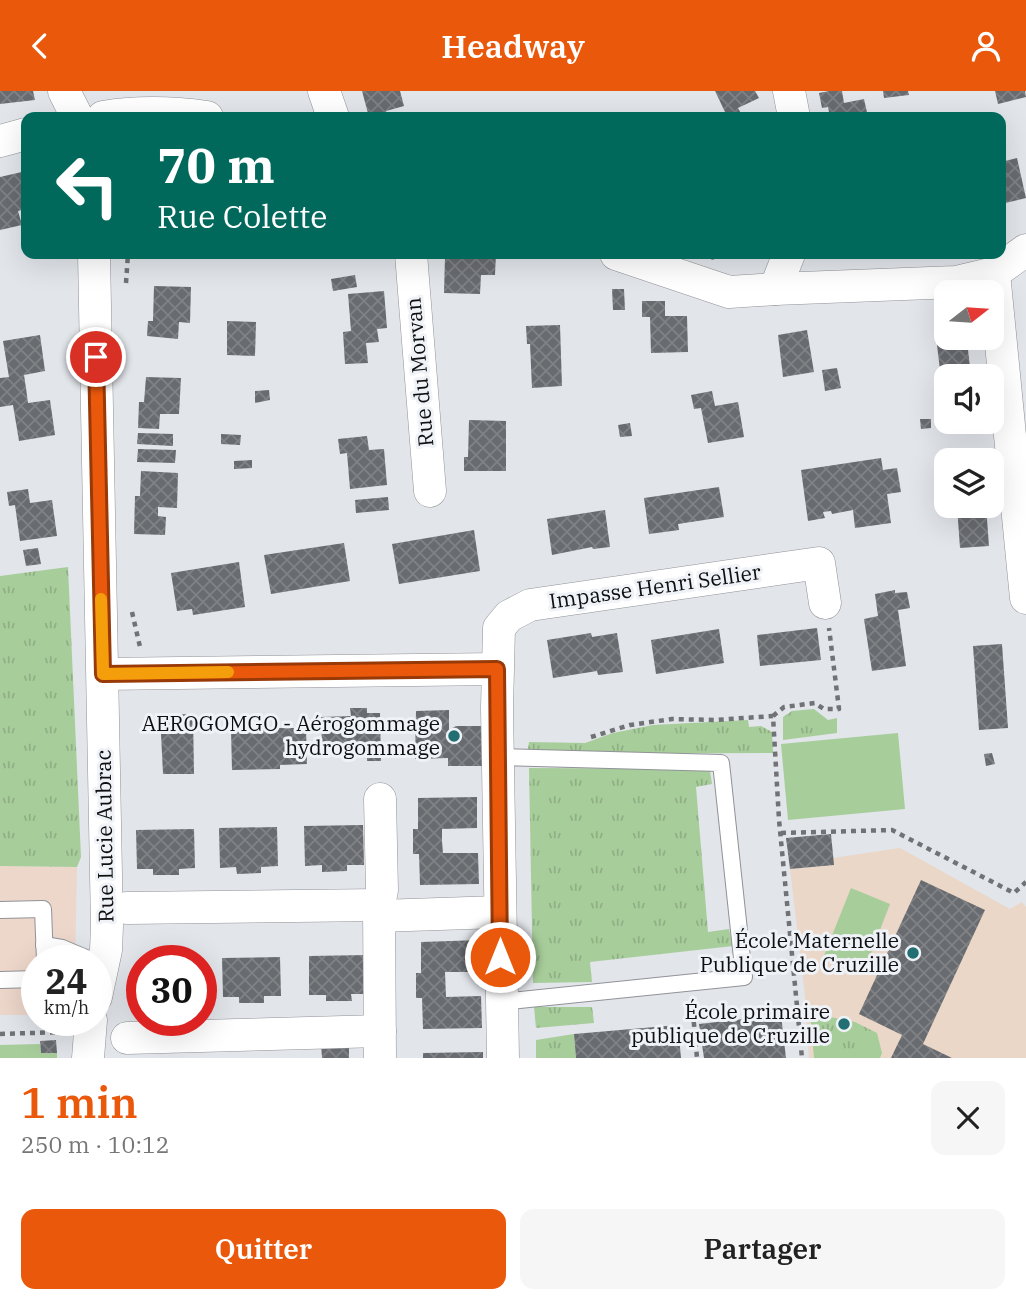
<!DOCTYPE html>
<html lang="fr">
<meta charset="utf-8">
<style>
:root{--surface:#fff;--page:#f6f6f6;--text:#222;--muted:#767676;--accent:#ea580c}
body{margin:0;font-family:"IBM Plex Serif",serif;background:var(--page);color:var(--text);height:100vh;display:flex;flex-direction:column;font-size:26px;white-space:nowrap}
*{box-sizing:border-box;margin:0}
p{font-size:23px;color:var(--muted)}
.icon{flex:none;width:38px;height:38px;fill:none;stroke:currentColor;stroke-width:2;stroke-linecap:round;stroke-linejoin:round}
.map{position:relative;height:967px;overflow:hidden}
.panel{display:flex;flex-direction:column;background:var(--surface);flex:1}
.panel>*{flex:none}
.top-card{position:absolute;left:21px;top:21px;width:985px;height:147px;border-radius:14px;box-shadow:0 7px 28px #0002;background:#00695c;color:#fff;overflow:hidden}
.needle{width:46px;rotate:73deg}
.controls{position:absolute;left:934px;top:189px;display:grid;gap:14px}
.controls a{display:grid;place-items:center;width:70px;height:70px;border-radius:14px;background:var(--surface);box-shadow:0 7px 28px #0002;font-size:35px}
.speed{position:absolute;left:21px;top:854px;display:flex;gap:14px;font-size:35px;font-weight:700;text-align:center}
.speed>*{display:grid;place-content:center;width:91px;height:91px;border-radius:50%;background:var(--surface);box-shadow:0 7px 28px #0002;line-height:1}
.speed small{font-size:18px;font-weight:400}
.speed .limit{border:10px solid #d22;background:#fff;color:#111}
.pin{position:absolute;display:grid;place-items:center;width:60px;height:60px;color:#fff;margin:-30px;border:4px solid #fff;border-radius:50%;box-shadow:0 2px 7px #0007}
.me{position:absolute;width:77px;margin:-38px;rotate:0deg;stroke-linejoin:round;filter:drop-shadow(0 0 5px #0008)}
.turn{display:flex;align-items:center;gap:24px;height:147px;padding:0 21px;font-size:32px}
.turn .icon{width:91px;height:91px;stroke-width:2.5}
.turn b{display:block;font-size:49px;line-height:60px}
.round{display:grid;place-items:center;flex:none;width:74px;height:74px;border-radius:14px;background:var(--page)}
.headline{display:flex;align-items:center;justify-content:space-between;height:119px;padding:0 21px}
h1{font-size:42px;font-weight:600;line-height:52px;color:var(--accent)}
.button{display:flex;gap:14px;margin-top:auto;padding:14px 21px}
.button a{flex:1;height:80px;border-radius:14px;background:var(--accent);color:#fff;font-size:28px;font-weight:600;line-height:80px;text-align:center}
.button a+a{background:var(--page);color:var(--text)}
header{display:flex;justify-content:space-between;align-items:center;height:91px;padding:0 21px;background:var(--accent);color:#fff;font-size:32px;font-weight:600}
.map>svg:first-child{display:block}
</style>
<header><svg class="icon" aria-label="back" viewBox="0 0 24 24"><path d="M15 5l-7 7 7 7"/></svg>Headway<svg class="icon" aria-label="person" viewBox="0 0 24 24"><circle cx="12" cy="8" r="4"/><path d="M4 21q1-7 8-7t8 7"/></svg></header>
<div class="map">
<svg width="1026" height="967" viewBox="0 0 1026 967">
<defs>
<pattern id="grass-tufts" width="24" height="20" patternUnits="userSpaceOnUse" patternTransform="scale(1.75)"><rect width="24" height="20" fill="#a7cd9a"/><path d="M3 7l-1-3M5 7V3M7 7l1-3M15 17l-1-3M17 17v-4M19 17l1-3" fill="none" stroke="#8faf84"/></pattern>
<pattern id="building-cross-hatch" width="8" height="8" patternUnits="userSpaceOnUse" patternTransform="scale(1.75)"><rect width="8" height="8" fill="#686b6f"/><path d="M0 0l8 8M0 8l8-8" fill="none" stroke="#808285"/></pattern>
</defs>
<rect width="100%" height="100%" fill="#e2e5ea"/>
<!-- commercial -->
<path fill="#edd6ca" d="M0,775L77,776L75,870L62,868L37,870V924H0Z"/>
<!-- education -->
<path fill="#ead7c7" d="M900,757L1010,818L1022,811L1026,816V967H809L805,905L790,778L833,774V767Z"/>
<!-- grass -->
<g fill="url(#grass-tufts)">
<path d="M68,476L81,766L77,776L0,775V485Z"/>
<path d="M814,618L828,629L837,627V642L783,649V626L792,620Z"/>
<path d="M748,629L749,636L761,635L772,641L773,662L527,663L529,651L585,652L613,642L653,634Z"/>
<path d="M529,677L700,678L710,680L712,693L696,696L708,841L729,838L733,855L590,871L592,891L533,892Z"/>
<path d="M534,916H592L594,932L536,937Z"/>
<path d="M810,922L855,931L877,942L882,962L880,967H814Z"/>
<path d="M574,943L576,967H536V949Z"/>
</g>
<!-- green -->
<g fill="#a7cd9a">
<path d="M898,642L905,718L788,729L781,653Z"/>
<path d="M851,797L890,813L863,883L823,867Z"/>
<path d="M40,953L41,962H57V967H0V954Z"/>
</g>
<!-- building -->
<g fill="url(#building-cross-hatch)">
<path d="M0,0H33L35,9L0,13Z"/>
<path d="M362,0H400L404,15L386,20L387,26H369Z"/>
<path d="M715,0H755L759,7L738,17L743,26H719L726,23Z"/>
<path d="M829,0H842L844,12L864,8L868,26H830L828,16L822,17L819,2Z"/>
<path d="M883,0H908L909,4L884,7Z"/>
<path d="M995,0H1025L1026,6L998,13Z"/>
<path d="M1017,67L1026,107L1001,113V71Z"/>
<path d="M26,80V118L18,120L22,134L0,139V86Z"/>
<rect x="161" y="163" width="24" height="4"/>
<path d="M480,163H496L495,184H481L480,203L444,202L445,166H480Z"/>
<path d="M706,163H730L712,169Z"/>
<path d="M355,184L357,196L333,200L331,188Z"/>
<path d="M154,195L191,196L190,232L179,231L178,248L147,245L148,230H153Z"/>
<path d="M612,198H624L625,219H613Z"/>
<path d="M384,200L387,237L377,238L379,251L366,252L368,272L345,273L343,241L351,240L348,203Z"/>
<path d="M642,210H665V225H687L688,261L651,262L650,226H642Z"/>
<path d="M227,230L256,231L255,265L227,264Z"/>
<path d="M560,234L562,295L532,297L530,253H527L526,235Z"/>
<path d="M807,239L814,281L783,286L778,244Z"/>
<path d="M40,244L45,280L24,284L26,297L28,312L50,309L55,344L19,350L13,314L0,316V287L9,286L3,250Z"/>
<path d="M967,250L971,285H947V295H942L937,254Z"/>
<path d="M837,277L841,297L825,300L822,279Z"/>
<path d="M146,286L181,287L179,323H160L159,338L138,337L139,311H144Z"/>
<path d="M269,299L270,309L255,312V300Z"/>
<path d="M712,300L715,315L738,311L744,346L708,352L701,317L694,318L691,304Z"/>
<path d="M920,328H931V337L921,338Z"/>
<path d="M469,329L506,330V380H464V366H468Z"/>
<path d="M630,332L632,345L620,346L618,334Z"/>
<path d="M138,342L173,343V355L137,353Z"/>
<path d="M221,343L241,344L240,354L221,353Z"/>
<path d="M367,345L369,359L384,358L387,394L350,398L347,362L340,363L338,348Z"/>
<path d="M138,358L176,359L175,372L137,371Z"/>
<path d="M881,367L883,379L897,377L901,401L887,403L891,432L855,437L853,419L832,423L831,420L823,421L825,427L808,430L801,379Z"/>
<path d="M252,369V377L234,378V370Z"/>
<path d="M141,380L178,382L177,417L158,416V425L166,426L165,444L134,443L135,405H140Z"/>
<path d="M719,396L724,426L678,433L679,439L649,443L644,407Z"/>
<path d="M28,398L30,412L52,409L57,445L20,450L15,414L9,415L7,401Z"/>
<path d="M388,406L389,419L356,422L355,409Z"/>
<path d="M957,415H986L989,455L960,457Z"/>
<path d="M605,419L610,456L593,458L592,456L552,464L547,428Z"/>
<path d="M474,439L480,480L399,493L392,453Z"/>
<path d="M344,452L350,490L271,503L264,464Z"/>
<path d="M38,457L41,473L26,475L23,459Z"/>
<path d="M239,471L245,516L193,524L192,518L177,520L171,482Z"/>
<path d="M895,499V502L907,501L910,517L898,519L906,575L872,580L864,528L878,525L875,503Z"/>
<path d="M817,537L821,569L760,575L757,544Z"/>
<path d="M719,538L724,572L656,583L651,549Z"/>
<path d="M591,542L592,546L617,542L623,581L598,584L597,580L553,587L547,549Z"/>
<path d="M1002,553L1008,637L979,639L973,555Z"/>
<path d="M350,617H367V622H380L381,670H367V658L322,659L321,626L351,625Z"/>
<path d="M449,619V639L456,635H486V675H448V667L415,668L416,620Z"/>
<path d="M193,623L194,683H163L161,643H158V624Z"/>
<path d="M278,637H306L307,673L280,674V678L232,679L231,639Z"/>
<path d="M992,662L995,673L986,675L984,663Z"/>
<path d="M477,706V737L442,738V750L443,762H478L479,793L420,794L419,763H413V738H418V707Z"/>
<path d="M363,734L364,774H347V780L322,781V774L305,775L304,735Z"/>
<path d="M277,736L278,775L261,776V782L237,783L236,776L220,777L219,737Z"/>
<path d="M194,738L195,777L179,778V784H153V778H137L136,739Z"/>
<path d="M831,743L834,774L790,778L786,747Z"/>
<path d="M921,789L985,819L923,953L952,967H891L902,944L859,923Z"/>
<path d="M480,849L481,881H445L446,906L481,905L482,937L423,938L422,907H416V882H421V851Z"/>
<path d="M367,864L368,903H351L352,910H326V904H309V865Z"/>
<path d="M280,866L281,905H264V912H239V906H223L222,867Z"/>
<rect x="139" y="869" width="3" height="31"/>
<path d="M781,924L786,967H704L699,933Z"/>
<path d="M678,934L681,967H576L574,943Z"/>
<path d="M56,949L57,962H41L40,950Z"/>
<path d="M349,952V967H322L321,953Z"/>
<path d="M483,961V967H423V962Z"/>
</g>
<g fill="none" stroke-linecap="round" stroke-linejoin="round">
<!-- lane casing -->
<g stroke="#909297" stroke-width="18">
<g id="lane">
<path d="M498,666L721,672L744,886L500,911"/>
<path d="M0,819L43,818L45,870"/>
<path d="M44,854L62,857L93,870"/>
<path d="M0,889L37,888"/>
</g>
</g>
<!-- street casing -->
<g stroke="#909297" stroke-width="33">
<g id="street">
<path d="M64,0L77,26"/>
<path d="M324,0L333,26"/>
<path d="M789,0L794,26"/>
<path d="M103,26C139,20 171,21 207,26"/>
<path d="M0,50L26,43"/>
<path d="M94,163L107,835L106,859L96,906"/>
<path d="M411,163L430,400"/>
<path d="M616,163L729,201L775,198L789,163"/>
<path d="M994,182L1026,507"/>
<path d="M775,198L956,191L994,182L1026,159"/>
<path d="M103,583L497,578"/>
<path d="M379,814L382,799L380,708"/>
<path d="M127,817L379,814L380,967"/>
<path d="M379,825L499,821"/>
<path d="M127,947L380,940"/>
<path d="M88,967L91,929"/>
<path d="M503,967L497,617L499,537L509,525L530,514L819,472L825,512"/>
</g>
</g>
<!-- path -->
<g stroke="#707275" stroke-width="4.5" stroke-dasharray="5 5" stroke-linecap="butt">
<path d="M126,192L128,163"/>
<path d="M132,521L140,556"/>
<path d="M773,625L784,616L815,612L824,618H839L829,537"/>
<path d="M591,646L630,634L672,628L715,629L773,625L779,729L802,967"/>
<path d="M781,742L892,739L1014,802L1026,791"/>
<path d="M692,911L697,967"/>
<path d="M0,943L63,941"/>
</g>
<!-- lane -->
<use href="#lane" stroke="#fff" stroke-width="16"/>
<!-- street -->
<use href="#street" stroke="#fff" stroke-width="32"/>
</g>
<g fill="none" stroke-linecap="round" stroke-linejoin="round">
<!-- route casing -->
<g stroke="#983908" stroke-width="18">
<path id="route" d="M96,266L103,583L497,578L500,866"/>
</g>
<!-- route -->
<use href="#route" stroke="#ea580c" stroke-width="12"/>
<!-- slow -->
<path stroke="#f59e0b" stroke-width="12" d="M101,508L103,583L228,581"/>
</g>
<!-- markers -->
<g fill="#236e72" stroke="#eff2f7" stroke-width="2.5">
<circle cx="454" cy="645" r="7"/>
<circle cx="913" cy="862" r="7"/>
<circle cx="844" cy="933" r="7"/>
</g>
<g text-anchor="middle" stroke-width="6" stroke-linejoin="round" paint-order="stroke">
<!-- street labels -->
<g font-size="21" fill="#0e0f10" stroke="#eff2f7">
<text transform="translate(420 281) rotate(-95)" y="7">Rue du Morvan</text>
<text transform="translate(655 496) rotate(-8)" y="7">Impasse Henri Sellier</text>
<text transform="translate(105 745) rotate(-91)" y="7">Rue Lucie Aubrac</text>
</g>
<!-- poi labels -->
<g font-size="21" fill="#0e0f10" stroke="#eff2f7" text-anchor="end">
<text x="440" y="640">AEROGOMGO - Aérogommage<tspan x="440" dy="24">hydrogommage</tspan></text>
<text x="899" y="857">École Maternelle<tspan x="899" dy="24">Publique de Cruzille</tspan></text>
<text x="830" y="928">École primaire<tspan x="830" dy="24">publique de Cruzille</tspan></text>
</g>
</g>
</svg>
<div class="controls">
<a><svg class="needle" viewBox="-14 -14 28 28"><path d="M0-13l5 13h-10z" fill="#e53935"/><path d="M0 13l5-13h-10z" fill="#767676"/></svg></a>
<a><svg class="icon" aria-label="sound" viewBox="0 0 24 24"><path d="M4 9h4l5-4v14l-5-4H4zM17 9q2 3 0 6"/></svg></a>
<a><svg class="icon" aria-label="layers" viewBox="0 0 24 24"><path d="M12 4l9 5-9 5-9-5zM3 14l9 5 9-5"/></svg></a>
</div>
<div class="speed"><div>24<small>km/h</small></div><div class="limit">30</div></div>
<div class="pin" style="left:96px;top:266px;background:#d93025"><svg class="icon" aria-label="arrive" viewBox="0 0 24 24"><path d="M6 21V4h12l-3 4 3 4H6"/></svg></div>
<svg class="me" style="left:500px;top:866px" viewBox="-20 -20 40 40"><circle r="17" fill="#ea580c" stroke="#fff" stroke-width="3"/><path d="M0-11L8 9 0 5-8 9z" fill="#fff"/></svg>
<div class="top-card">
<div class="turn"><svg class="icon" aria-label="left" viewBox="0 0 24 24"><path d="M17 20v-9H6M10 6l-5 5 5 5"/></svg><div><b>70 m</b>Rue Colette</div></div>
</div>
</div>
<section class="panel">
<div class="headline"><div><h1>1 min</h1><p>250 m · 10:12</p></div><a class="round"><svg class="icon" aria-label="close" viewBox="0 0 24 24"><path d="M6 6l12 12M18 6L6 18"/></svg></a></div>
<div class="button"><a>Quitter</a><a>Partager</a></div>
</section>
